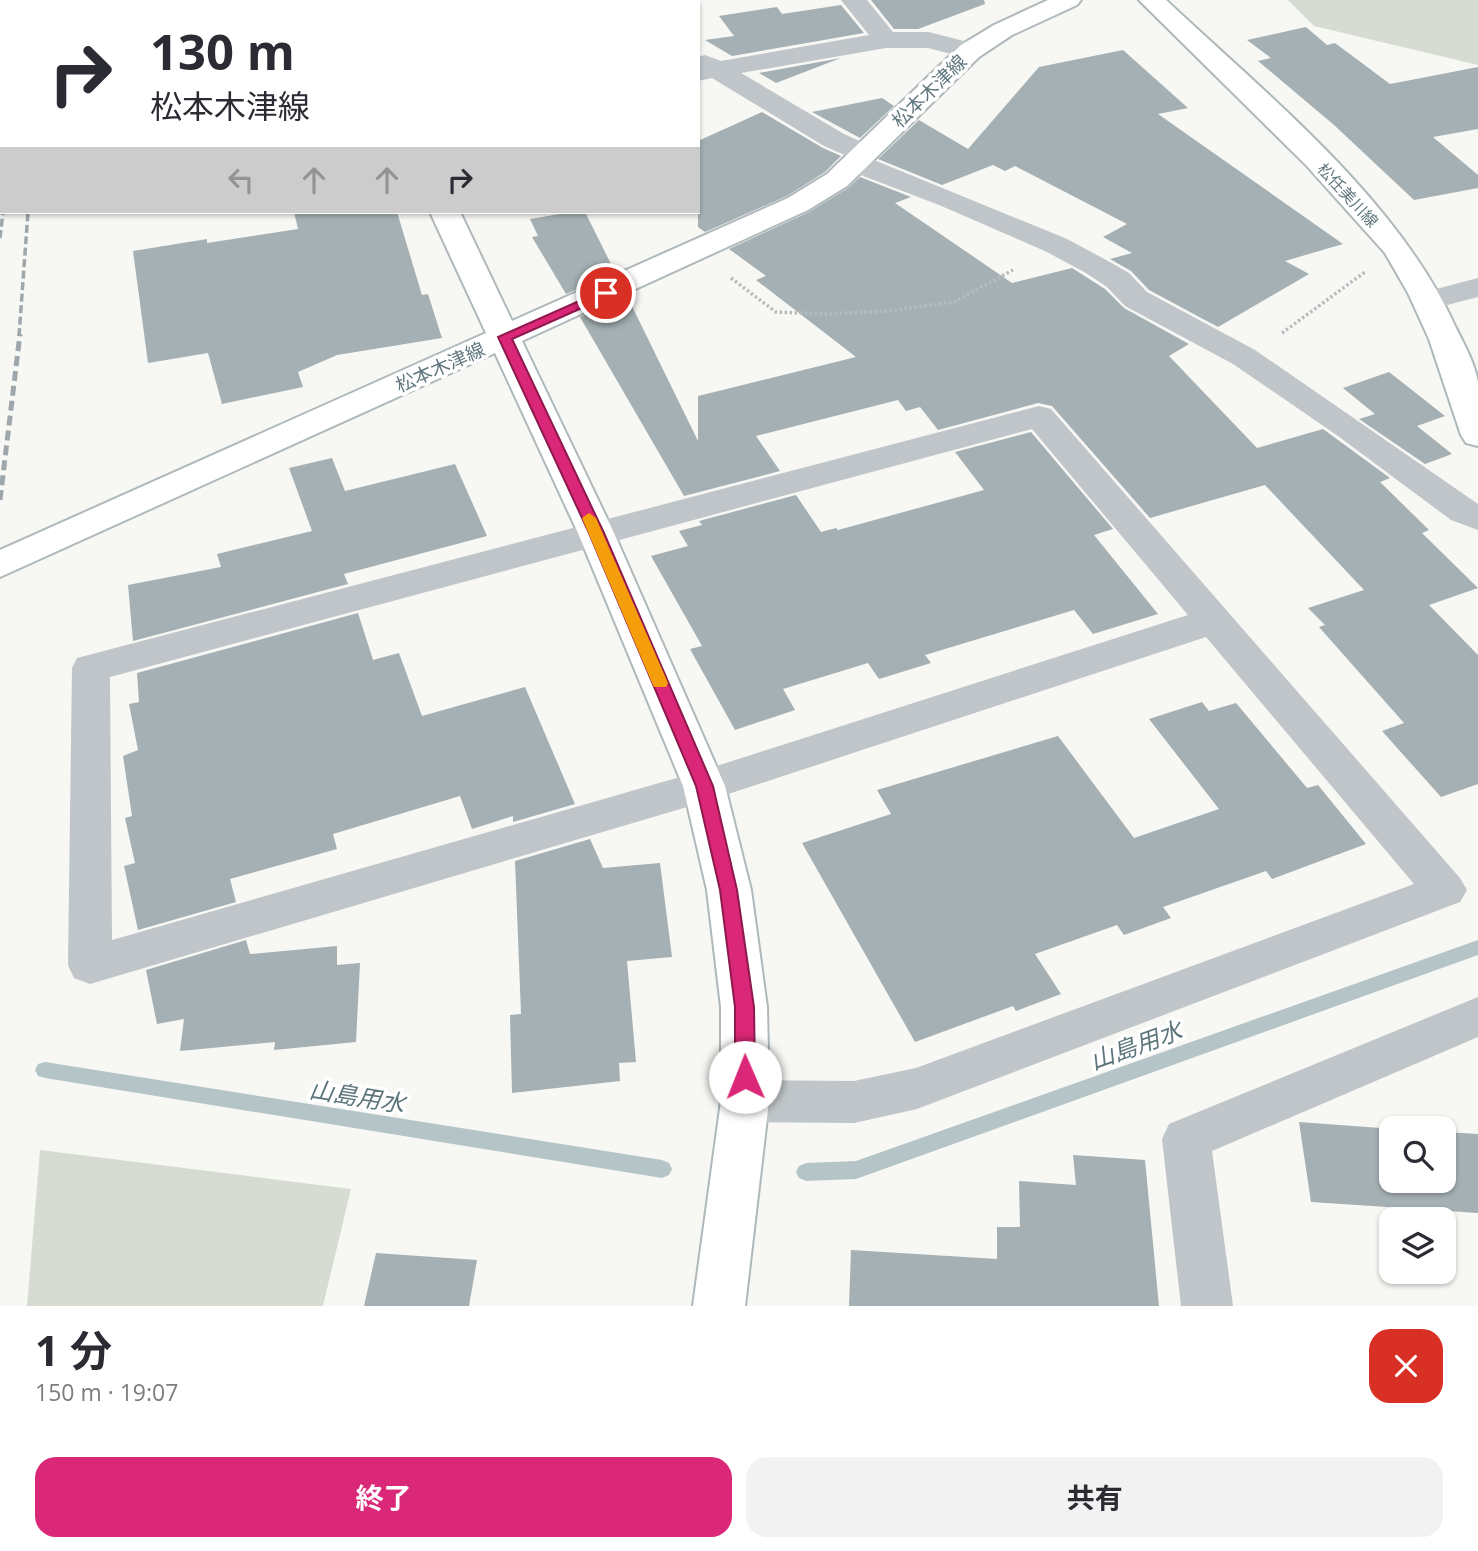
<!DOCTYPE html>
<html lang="ja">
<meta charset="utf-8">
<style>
:root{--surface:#fff;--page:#f2f2f3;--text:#2b2b33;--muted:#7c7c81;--accent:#db2777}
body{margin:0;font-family:"Open Sans","Noto Sans JP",sans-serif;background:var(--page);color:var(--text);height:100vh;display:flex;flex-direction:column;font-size:26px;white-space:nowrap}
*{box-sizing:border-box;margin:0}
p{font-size:23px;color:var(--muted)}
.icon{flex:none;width:38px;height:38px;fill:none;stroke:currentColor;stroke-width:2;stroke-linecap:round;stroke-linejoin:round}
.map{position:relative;height:1306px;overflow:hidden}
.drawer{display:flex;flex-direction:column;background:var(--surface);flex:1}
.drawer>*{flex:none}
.hud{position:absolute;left:0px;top:0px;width:700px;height:214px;box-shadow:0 2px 5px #0004;background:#fff;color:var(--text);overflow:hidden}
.fabs{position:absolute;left:1379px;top:1116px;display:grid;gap:14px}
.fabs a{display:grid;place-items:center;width:77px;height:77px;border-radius:14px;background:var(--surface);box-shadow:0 2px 5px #0004;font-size:35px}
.pin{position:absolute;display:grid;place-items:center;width:60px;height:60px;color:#fff;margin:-30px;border:4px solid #fff;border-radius:50%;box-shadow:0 2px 7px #0007}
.me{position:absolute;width:77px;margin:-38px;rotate:359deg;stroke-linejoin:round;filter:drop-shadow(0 0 5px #0008)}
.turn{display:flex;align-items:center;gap:24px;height:147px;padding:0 35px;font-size:32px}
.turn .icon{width:91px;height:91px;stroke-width:2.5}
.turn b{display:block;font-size:49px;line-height:60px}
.lanes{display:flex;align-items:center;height:66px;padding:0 35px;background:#0003;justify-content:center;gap:35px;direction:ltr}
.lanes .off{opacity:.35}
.round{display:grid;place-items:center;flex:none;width:74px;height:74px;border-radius:21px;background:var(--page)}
.summary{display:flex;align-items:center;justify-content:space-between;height:119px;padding:0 35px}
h1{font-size:42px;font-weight:700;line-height:52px}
.button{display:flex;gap:14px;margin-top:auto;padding:14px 35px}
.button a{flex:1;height:80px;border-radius:21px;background:var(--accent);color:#fff;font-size:28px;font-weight:700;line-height:80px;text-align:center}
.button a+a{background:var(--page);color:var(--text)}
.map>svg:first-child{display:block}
</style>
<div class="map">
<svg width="1478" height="1306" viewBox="0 0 1478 1306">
<rect width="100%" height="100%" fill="#f7f7f4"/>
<!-- green -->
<g fill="#d7dcd3">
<path d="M1288,0H1478V65L1314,26Z"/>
<path d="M40,1150L351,1189L323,1306H27Z"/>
</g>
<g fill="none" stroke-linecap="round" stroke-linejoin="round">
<!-- stream -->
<g fill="#b5c5c7" fill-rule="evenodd">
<path d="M1478,940V955L856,1179L806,1181L799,1178L796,1172L799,1166L806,1163L856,1161Z"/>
<path d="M45,1062L662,1160L669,1163L672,1169L669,1175L662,1178L45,1078L38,1076L35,1070L38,1064Z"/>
</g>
</g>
<!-- building -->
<g fill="#a4b0b3">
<path d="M871,0H984L985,4L918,29H894Z"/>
<path d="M841,5L864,33L732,56L705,40L734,36L719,16L777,7L782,14Z"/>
<path d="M1306,27L1327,45L1335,43L1390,84L1478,67V129L1433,137L1478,175V188L1414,200L1334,125L1258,61L1271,58L1247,40Z"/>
<path d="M1123,50L1188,108L1158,114L1343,244L1285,261L1309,274L1218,327L1149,290L1131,271L1110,259L1132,253L1103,237L1127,224L1015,166L1005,171L993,165L942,185L878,159L919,120L968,149L1039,67Z"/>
<path d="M841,58L776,83L759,73Z"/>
<path d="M882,98L894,106L860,138L812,112Z"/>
<path d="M762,112L823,148L841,156L825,172L787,196L705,232L698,227V141Z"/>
<path d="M860,177L911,197L895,203L1012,283L1072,268L1105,289L1124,308L1189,344L1169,356L1257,448L1323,429L1390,478L1380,482L1429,530L1422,533L1478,588L1429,605L1478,655V784L1441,797L1382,731L1404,723L1319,627L1325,625L1308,608L1364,590L1265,485L1150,518L1052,406L1038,403L938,430L920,407L906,411L898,400L756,436L780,471L684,496L580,317L627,296L698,441V396L856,357L756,280L766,276L729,249L809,212L848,188Z"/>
<path d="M294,212H397L422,295L428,294L442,338L337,355L298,372L303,387L222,404L208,353L148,363L133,251L207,239V243L298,229Z"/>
<path d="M572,212H585L615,272L566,294L532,237L538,236L530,219Z"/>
<path d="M1389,372L1445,416L1417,426L1452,454L1425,464L1359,419L1375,414L1343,388Z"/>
<path d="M1031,432L1113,529L1094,535L1158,614L1093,634L1074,610L925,655L931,663L879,679L868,663L783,689L795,710L735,730L690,649L702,646L651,556L688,546L679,531L702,525L699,521L796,495L821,532L836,528L838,530L984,490L955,452Z"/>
<path d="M332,458L345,491L455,464L487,536L344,574L348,584L133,641L128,585L221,567L217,554L312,531L289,468Z"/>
<path d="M358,613L373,660L399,653L422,716L525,687L575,804L513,822V816L472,829L460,796L333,834L337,849L230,879L236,902L138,930L124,866L135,863L125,818L132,816L123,756L138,750L129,704L139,702L137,673Z"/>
<path d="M1202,702L1209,711L1236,703L1307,788L1318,785L1366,844L1272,879L1266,871L1163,907L1171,918L1124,935L1117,925L1035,954L1061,994L1016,1011L1013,1006L915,1042L802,843L891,814L877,790L1058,736L1134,838L1219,809L1149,719Z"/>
<path d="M590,839L603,868L660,863L672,957L627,961L636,1062L619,1063L620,1081L512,1093L510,1015L521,1014L515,861Z"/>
<path d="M246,940L250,954L337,946V965L360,963L356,1042L274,1050L275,1042L180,1051L184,1019L157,1024L146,970Z"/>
<path d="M1299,1122L1394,1129H1391V1181H1444V1132L1478,1134V1213L1311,1202Z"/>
<path d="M1073,1155L1145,1160L1159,1306H849L851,1250L997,1259V1227H1020L1019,1181L1076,1185Z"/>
<path d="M376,1253L477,1260L469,1306H364Z"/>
</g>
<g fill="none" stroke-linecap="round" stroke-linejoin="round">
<!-- secondary casing -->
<g stroke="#afb8bb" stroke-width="4">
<g id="secondary">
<rect x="335" y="0" width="26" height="2"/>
<path d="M1048,0H1081L1077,5L1012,35L979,57L847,186L808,210L522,341L614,533L725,786L751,890L767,1007L769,1101L745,1306H693L721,1101V1007L707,890L683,786L578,533L495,353L0,577V550L486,333L430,212H460L512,321L788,198L827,174L961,45L994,25Z"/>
<path d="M1139,0H1166C1268,96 1398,199 1456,328C1464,344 1475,364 1478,382C1478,402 1478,425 1478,446L1466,443L1461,435L1429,339L1408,293L1385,253L1306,165Z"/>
</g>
</g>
<!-- path -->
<g stroke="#b7bcbe" stroke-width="3.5" stroke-dasharray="2.5 2.5" stroke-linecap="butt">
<path d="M731,278L776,312L823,314L889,311L954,302L1013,270"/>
<path d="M1282,333L1365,272"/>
</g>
<!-- lane -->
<rect fill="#bfc5c8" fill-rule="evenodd" x="178" y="0" width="14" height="2"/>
<!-- street -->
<g fill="#bfc5c8" fill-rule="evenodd">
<path d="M629,0H655L656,2H631Z"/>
<path d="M841,0H867L893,32H929L979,45L983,51L979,57L970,59L928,48H886L741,73L844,134L875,148L879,154L874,160L1067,239L1108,261L1129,273L1147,292L1255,350L1478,504V530L1451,520L1338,436L1233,364L1125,306L1107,287L1086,273L1045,251L939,205L845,169L841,163L847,156L824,146L712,78L698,81V57L705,55L721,61L869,35Z"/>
<path d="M1478,278V297L1428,310L1417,308L1412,301L1417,294Z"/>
<path d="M1039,406L1051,409L1460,878L1467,890L1460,902L917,1109L854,1123L745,1122L728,1116L721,1101L728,1086L745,1080L854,1081L916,1068L1414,884L1206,637L704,802L90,984L74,978L68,965L72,668L77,658ZM1032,429L1188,615L701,771L112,940L110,677Z"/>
<path d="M1478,997V1037L1212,1151L1233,1306H1181L1162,1139L1169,1124Z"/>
</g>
<!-- secondary -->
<use href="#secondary" fill="#fff" fill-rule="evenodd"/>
<!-- rail-far1 -->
<g stroke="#9ea8ac" stroke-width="3.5" stroke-dasharray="8 3.5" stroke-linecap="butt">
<path d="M0,238L3,212"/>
<path d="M19,336L28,212"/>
</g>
<!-- rail -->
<path stroke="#9ea8ac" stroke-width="5" stroke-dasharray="10 5" stroke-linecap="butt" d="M0,500L20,334"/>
</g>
<!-- route -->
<path fill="#db2777" stroke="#8e194d" stroke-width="2" d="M606,289L611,290V295L512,339L604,533L713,786L737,890L754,1007L755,1077L752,1083L745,1086L738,1083L735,1077V1007L720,890L696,786L589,533L498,337Z"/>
<!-- slow -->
<path fill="#f59e0b" d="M589,513L596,518L668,683L666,687H654L652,683L582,518Z"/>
<g text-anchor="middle" stroke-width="7" stroke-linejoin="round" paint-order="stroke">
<!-- far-street labels -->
<g font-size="16" fill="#61777f" stroke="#fff">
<text transform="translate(1348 195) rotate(47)" y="6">松任美川線</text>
</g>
<!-- street labels -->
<g font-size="19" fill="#61777f" stroke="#fff">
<text transform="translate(929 91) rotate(-44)" y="7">松本木津線</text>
<text transform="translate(440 367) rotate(-24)" y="7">松本木津線</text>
</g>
<!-- near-water labels -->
<g font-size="24" font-style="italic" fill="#5c767b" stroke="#fff">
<text transform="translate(1136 1046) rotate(-20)" y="8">山島用水</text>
<text transform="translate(357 1097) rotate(9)" y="8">山島用水</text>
</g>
</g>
</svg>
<div class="fabs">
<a><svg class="icon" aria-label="search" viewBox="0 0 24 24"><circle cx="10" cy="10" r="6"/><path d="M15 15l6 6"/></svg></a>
<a><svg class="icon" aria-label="layers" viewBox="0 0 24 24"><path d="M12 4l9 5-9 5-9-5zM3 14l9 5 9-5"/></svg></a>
</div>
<div class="pin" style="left:606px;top:293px;background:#d93025"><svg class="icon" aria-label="arrive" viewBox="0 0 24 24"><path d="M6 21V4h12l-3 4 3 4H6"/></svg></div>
<svg class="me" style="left:745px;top:1077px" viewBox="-20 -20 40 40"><circle r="19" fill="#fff"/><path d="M0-13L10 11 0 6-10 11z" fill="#db2777"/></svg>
<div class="hud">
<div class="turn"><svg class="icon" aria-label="right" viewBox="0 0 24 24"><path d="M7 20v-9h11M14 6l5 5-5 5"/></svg><div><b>130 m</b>松本木津線</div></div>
<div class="lanes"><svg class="icon off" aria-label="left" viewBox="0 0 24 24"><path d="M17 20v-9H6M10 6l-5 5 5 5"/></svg><svg class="icon off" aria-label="ahead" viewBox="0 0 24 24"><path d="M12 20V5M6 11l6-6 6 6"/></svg><svg class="icon off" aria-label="ahead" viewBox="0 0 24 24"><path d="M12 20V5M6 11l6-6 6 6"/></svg><svg class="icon" aria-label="right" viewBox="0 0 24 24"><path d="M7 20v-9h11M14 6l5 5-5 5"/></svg></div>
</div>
</div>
<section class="drawer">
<div class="summary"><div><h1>1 分</h1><p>150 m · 19:07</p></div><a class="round" style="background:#d93025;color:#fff"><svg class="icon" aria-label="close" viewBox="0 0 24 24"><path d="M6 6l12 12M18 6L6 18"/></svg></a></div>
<div class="button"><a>終了</a><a>共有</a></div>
</section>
